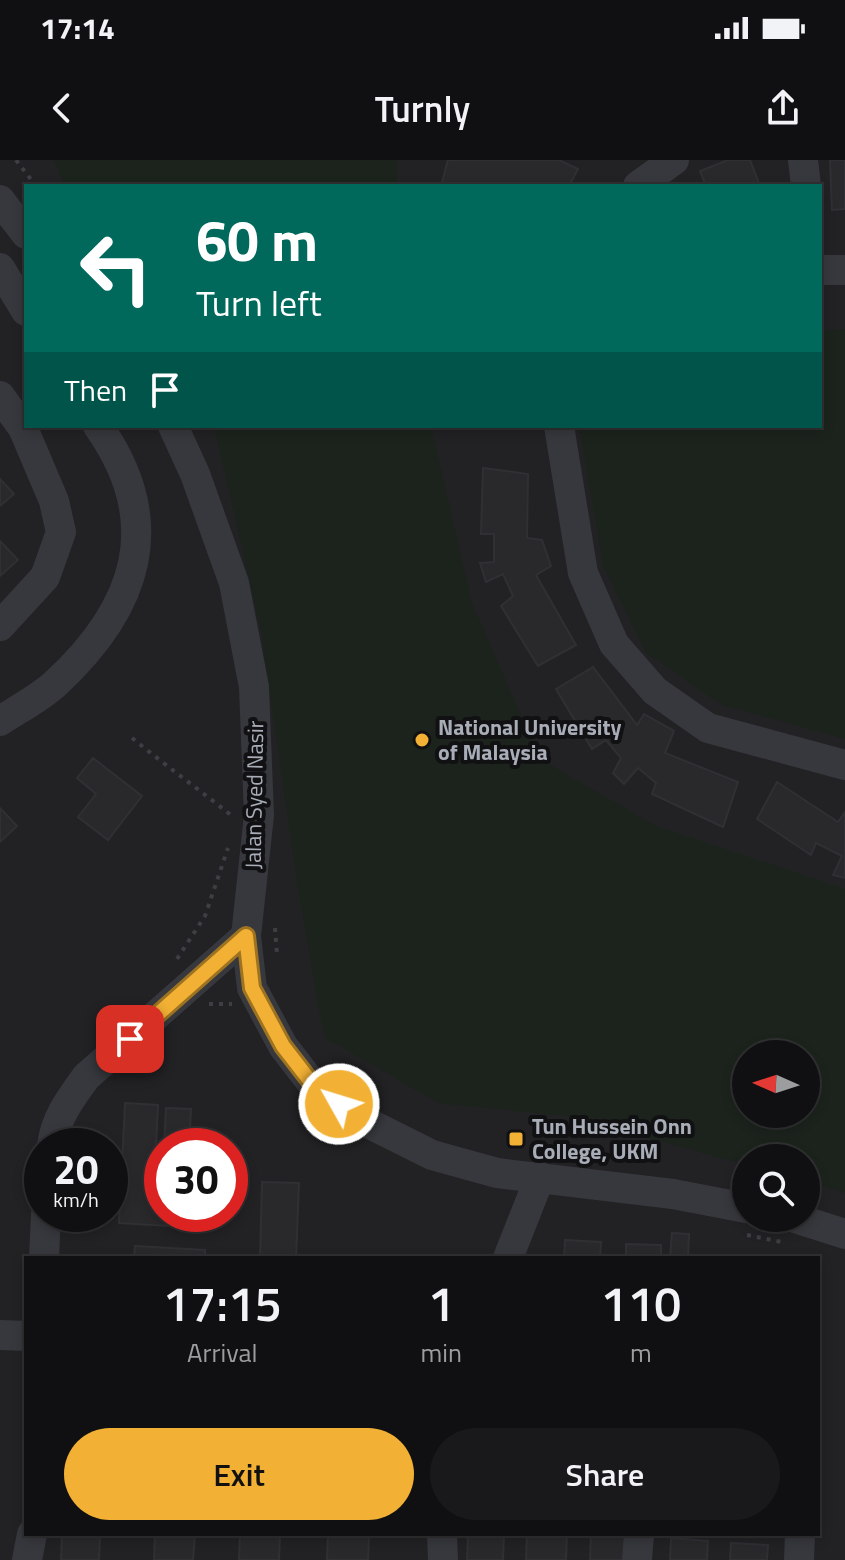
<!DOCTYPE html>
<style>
:root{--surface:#101012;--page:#19191b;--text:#f1f3f6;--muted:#9c9d9f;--line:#303032;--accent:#f2b134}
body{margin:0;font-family:"Titillium Web",sans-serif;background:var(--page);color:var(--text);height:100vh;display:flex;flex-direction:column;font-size:30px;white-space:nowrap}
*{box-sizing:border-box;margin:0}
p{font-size:26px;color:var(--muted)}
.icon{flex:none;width:44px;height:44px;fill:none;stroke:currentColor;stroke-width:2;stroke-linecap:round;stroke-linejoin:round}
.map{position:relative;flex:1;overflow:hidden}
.side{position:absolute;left:24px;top:1096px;width:796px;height:280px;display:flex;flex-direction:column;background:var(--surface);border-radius:0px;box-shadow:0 4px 12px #0003,0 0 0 2px var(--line)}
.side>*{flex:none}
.banner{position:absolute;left:24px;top:24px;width:798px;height:244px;border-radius:0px;box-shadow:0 4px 12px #0003,0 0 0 2px var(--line);background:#00695c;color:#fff;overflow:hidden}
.needle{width:52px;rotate:273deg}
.fabs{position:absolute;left:732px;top:880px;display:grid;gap:16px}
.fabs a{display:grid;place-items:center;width:88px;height:88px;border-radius:50%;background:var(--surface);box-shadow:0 4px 12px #0003,0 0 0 2px var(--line);font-size:40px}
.speed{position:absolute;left:24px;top:968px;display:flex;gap:16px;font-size:40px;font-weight:700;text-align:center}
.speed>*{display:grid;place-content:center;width:104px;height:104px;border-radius:50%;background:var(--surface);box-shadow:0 4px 12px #0003,0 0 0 2px var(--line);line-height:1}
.speed small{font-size:20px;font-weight:400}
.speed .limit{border:12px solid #d22;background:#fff;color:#111}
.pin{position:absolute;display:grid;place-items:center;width:68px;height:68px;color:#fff;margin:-34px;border-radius:16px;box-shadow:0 4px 12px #0006}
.me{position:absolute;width:88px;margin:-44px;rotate:309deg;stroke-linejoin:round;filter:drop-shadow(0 0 6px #0008)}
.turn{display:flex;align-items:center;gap:28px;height:168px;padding:0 40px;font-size:36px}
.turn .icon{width:104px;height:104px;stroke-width:2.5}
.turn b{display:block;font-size:56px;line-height:68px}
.then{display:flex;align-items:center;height:76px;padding:0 40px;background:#0003;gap:16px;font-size:30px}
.eta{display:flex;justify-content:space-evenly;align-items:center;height:136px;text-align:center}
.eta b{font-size:48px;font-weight:600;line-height:56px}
.button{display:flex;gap:16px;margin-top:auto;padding:16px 40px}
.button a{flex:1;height:92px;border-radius:48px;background:var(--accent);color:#111;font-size:32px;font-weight:600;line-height:92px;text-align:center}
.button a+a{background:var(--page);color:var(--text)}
.status{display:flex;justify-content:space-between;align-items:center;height:56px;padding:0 40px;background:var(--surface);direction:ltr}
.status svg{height:22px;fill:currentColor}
header{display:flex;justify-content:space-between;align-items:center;height:104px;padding:0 40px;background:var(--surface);font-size:36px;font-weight:600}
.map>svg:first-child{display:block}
</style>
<div class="status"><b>17:14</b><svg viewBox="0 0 49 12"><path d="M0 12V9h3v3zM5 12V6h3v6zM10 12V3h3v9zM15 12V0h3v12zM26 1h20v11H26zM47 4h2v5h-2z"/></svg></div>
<header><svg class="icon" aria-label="back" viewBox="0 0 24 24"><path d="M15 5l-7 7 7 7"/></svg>Turnly<svg class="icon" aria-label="share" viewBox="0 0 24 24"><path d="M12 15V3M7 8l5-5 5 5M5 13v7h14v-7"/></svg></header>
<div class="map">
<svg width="845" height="1400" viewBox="0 0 845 1400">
<rect width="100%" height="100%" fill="#161618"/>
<!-- built -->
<path fill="#222225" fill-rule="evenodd" d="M0,0H845V1400H0ZM26,26H820V266H26ZM746,894H806V954H746ZM42,986H110V1054H42ZM162,986H230V1054H162ZM746,998H806V1058H746ZM26,1098H818V1374H26Z"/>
<!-- green -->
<g fill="#1c231d" fill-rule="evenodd">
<path d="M54,0H397V26H65Z"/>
<path d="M845,169V579L722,545L646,493L603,406L579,266H820V170Z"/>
<path d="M214,266H431L472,443L540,599L656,666L845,729V1033L806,1022V998H746V1005L573,957L438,943L324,877L298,730L261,471ZM746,894H806V954H746Z"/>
</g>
<!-- building -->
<g fill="#29292c" stroke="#303034" stroke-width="2">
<path d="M448,0H559L578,9L569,26H441Z"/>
<path d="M728,0H750L760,26H706L700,11Z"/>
<path d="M830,0H845V49L832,50Z"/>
<path d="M483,308L528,314L527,378L542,380L551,406L536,415L576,485L538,506L501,446L513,436L503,414L486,422L480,403L494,402V374H481Z"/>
<path d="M0,319L14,334L0,346Z"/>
<path d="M0,381L18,400L0,416Z"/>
<path d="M593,507L637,565L644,554L674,571L665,593L738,622L723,667L652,634L656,623L638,608L624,624L613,613L621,598L606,580L592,589L556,529Z"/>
<path d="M93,598L142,636L108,680L78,657L96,634L77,618Z"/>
<path d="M777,622L838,662L845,652V718L833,715L842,696L816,683L811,695L757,659Z"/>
<path d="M0,648L17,666L0,682Z"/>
<path d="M125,943L158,945L153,1044H161L162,1024V1054H186L185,1067L119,1063Z"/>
<path d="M166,948L191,949L189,986H164Z"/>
<path d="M262,1022L299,1023L296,1098H260Z"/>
<path d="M672,1073L689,1074L688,1098H670Z"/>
<path d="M565,1080L601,1082L600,1098H564Z"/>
<path d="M626,1084L661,1085V1098H626Z"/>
<path d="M135,1086L205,1090V1098H134Z"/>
<path d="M62,1374H100L99,1400H61Z"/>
<path d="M155,1374H195L193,1400H154Z"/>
<path d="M240,1374H280L279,1400H239Z"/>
<path d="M328,1374H369L368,1400H327Z"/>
<path d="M468,1374H504L503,1400H467Z"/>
<path d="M527,1374H567L566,1400H526Z"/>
<path d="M591,1374H631L630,1400H590Z"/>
<path d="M671,1378L708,1381L707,1400H670Z"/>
<path d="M731,1383L768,1385L767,1400H730Z"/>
</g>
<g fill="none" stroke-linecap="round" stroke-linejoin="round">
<!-- path -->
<g stroke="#3d3f44" stroke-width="4" stroke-dasharray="4 6" stroke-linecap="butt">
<path d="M16,0L36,26"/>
<path d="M132,578C165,605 201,631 232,656"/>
<path d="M275,768L277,795"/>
<path d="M177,799L205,756L228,688"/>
<path d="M209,844H232"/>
<path d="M747,1075L782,1082"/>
</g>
<!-- minor -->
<g stroke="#37383d" stroke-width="30">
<path d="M803,0L806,26"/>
<path d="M638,26L674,0"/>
<path d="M0,40L26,74"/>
<path d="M0,108L26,151"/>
<path d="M820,110H845"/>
<path d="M0,236L23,268L54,341L61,372L45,417L0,466"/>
<path d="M173,266L195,314L234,423L254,527L259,655L246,776L252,828L283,886L314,926L364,961L432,995L497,1013L673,1034L746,1048"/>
<path d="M559,266L583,413L614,484L655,531L708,568L845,605"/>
<path d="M0,561C18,549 40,538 56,523C138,447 166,362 98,266"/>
<path d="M52,986C55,959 70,939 86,917L246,776"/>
<path d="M795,1058L845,1074"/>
<path d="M44,1098L46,1054"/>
<path d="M508,1098L540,1017"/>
<path d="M0,1175L26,1176"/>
<path d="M442,1374L443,1400"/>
<path d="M27,1400L32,1374"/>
<path d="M637,1400L639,1374"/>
<path d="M799,1400L800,1374"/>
</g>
</g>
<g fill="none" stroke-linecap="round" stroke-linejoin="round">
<!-- route casing -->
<g stroke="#9d7322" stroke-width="20">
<path id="route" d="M130,879L246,776L252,828L283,886L314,926L339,944"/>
</g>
<!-- route -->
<use href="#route" stroke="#f2b134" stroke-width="14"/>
</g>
<!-- markers -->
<g fill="#f2b134" stroke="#111113" stroke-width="3">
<circle cx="422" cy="580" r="8"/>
<rect x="508" y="971" width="16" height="16" rx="4"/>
</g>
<g text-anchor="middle" stroke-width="8" stroke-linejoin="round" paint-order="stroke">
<!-- poi labels -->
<g font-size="22" font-weight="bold" fill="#a8adb8" stroke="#111113" text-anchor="start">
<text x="438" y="575">National University<tspan x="438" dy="25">of Malaysia</tspan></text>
<text x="532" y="974">Tun Hussein Onn<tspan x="532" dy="25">College, UKM</tspan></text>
</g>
<!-- street labels -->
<g font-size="22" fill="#a8adb8" stroke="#111113">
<text transform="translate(254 635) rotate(-89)" y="8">Jalan Syed Nasir</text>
</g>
</g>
</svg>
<div class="fabs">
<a><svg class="needle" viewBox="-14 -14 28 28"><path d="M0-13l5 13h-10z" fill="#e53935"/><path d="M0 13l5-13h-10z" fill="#9c9d9f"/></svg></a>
<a><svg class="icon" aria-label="search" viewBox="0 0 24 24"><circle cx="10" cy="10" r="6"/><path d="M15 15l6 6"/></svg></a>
</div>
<div class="speed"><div>20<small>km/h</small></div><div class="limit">30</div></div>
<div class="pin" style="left:130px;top:879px;background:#d93025"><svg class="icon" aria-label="arrive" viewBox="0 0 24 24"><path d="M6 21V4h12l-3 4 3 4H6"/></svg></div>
<svg class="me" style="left:339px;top:944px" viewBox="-20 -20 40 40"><circle r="17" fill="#f2b134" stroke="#fff" stroke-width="3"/><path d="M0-11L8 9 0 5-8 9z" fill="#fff"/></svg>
<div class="banner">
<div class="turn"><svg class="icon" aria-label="left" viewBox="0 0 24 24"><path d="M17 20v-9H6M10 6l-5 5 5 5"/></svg><div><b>60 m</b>Turn left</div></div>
<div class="then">Then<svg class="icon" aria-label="arrive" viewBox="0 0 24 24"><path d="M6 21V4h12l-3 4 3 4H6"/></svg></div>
</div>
<section class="side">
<div class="eta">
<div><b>17:15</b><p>Arrival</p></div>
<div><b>1</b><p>min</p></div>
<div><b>110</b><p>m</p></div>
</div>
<div class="button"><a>Exit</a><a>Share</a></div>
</section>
</div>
